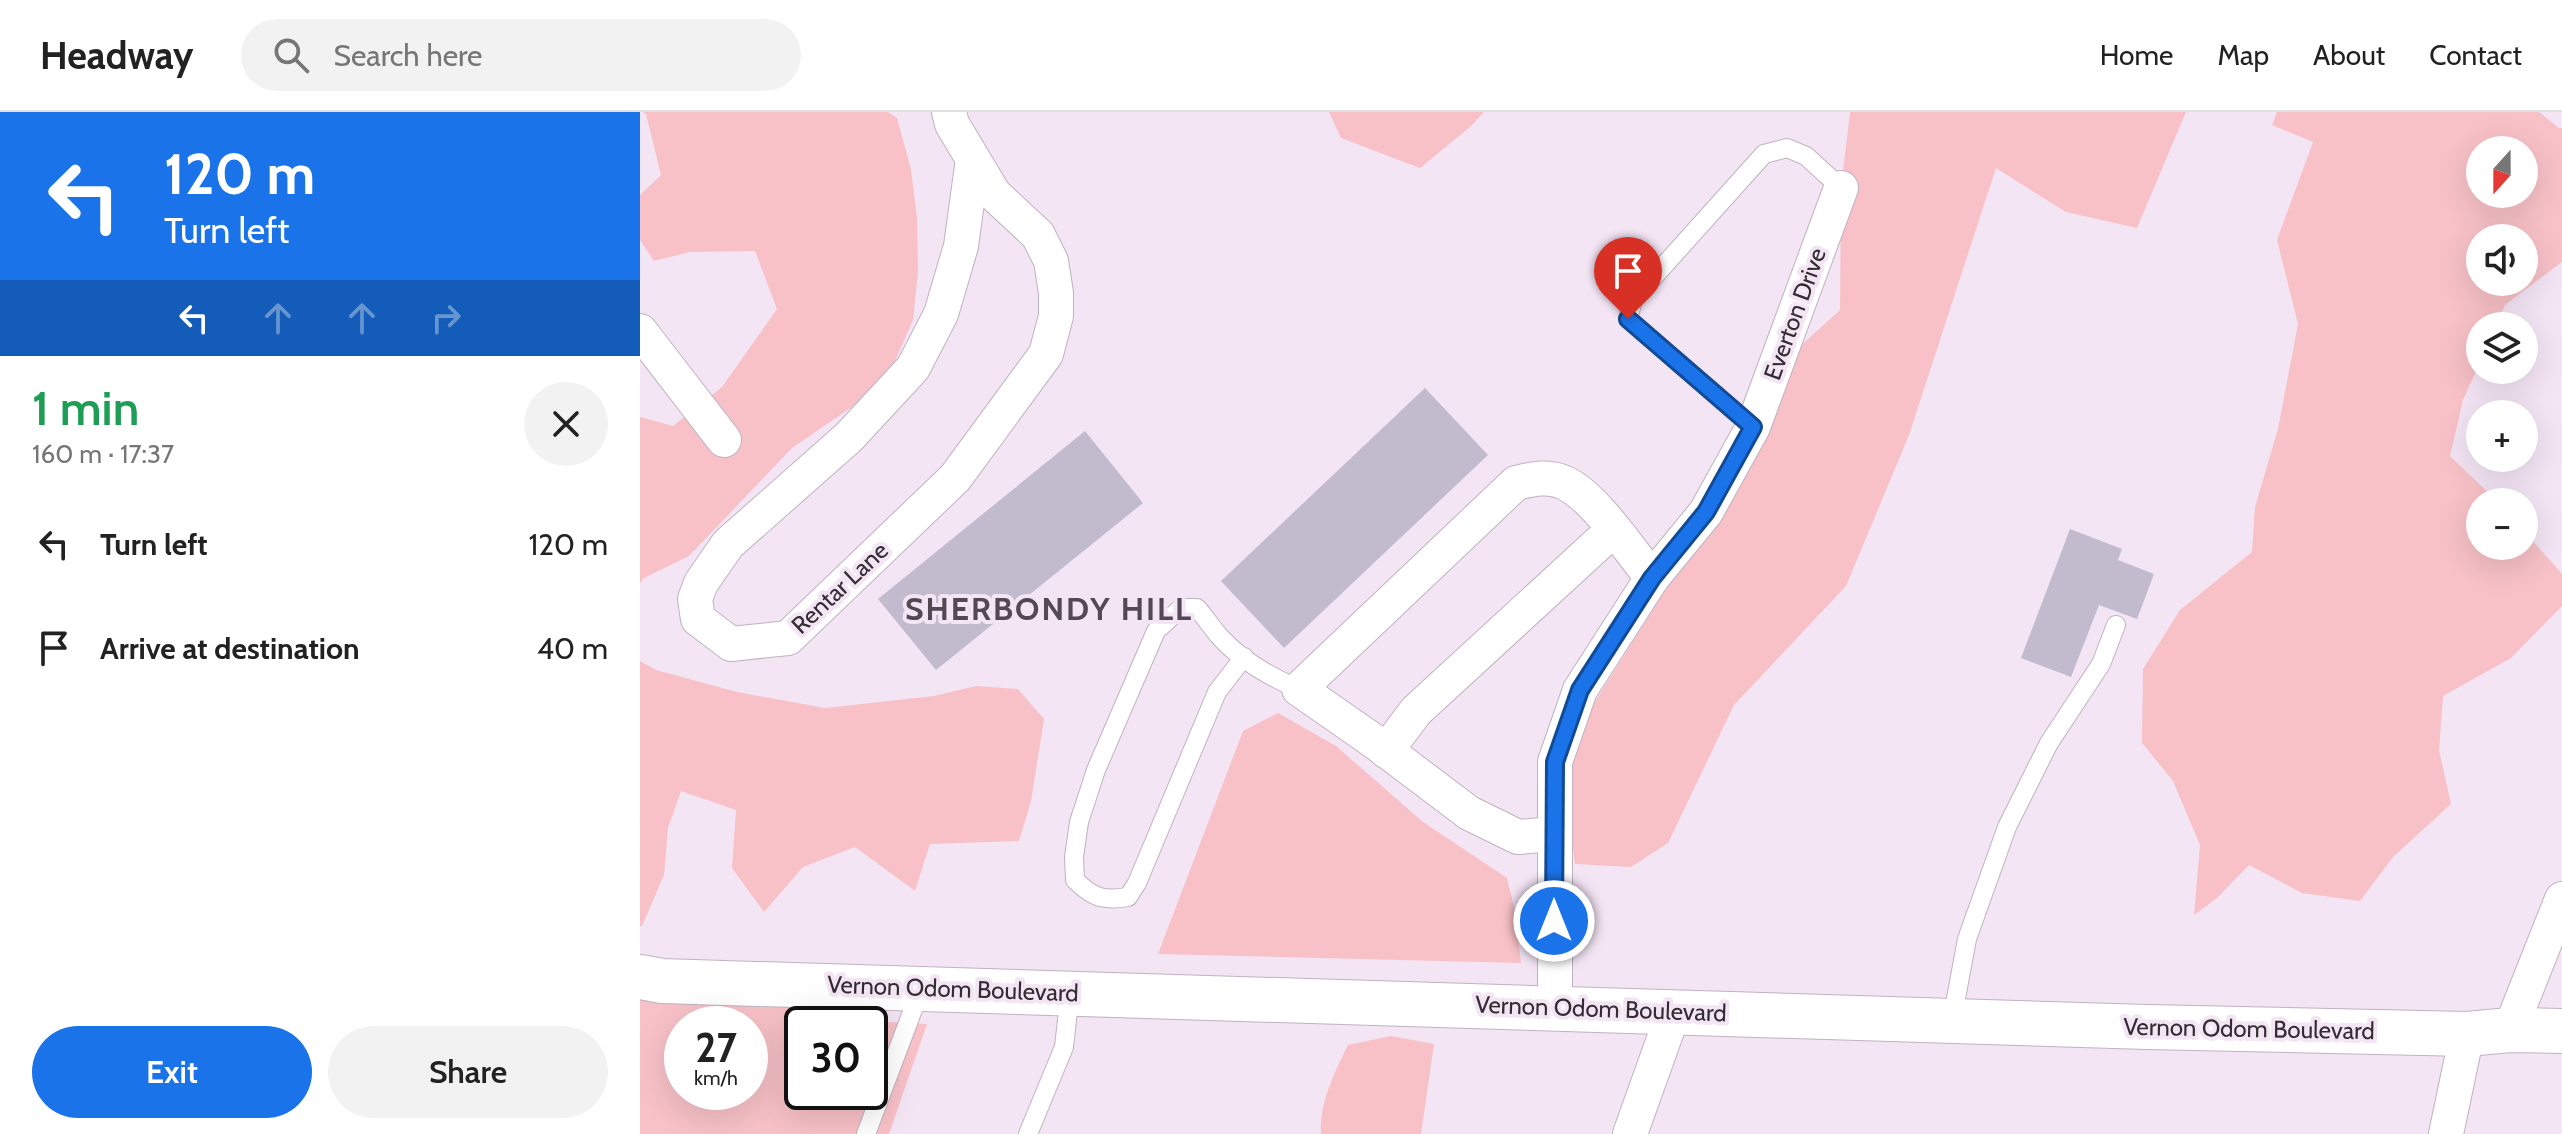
<!DOCTYPE html>
<meta charset="utf-8">
<style>
:root{--surface:#fff;--page:#f2f2f2;--text:#222;--muted:#767676;--line:#e0e0e0;--accent:#1a73e8}
body{margin:0;font-family:Cabin,sans-serif;background:var(--page);color:var(--text);height:100vh;display:flex;flex-direction:column;font-size:30px;white-space:nowrap}
*{box-sizing:border-box;margin:0}
p{font-size:26px;color:var(--muted)}
.icon{flex:none;width:44px;height:44px;fill:none;stroke:currentColor;stroke-width:2;stroke-linecap:round;stroke-linejoin:round}
.map{position:relative;flex:1;overflow:hidden}
.side{display:flex;flex-direction:column;background:var(--surface);width:640px}
.side>*{flex:none}
.guide{background:#1a73e8;color:#fff;overflow:hidden}
.needle{width:52px;rotate:201deg}
.fabs{position:absolute;left:1826px;top:24px;display:grid;gap:16px}
.fabs a{display:grid;place-items:center;width:72px;height:72px;border-radius:50%;background:var(--surface);box-shadow:0 8px 32px #0002;font-size:40px}
.speed{position:absolute;left:24px;top:894px;display:flex;gap:16px;font-size:40px;font-weight:700;text-align:center}
.speed>*{display:grid;place-content:center;width:104px;height:104px;border-radius:50%;background:var(--surface);box-shadow:0 8px 32px #0002;line-height:1}
.speed small{font-size:20px;font-weight:400}
.speed .limit{border:4px solid #111;border-radius:12px;background:#fff;color:#111}
.pin{position:absolute;display:grid;place-items:center;width:68px;height:68px;color:#fff;margin:-82px -34px;border-radius:50% 50% 50% 0;rotate:-45deg;box-shadow:0 0 8px #0007}
.pin .icon{rotate:45deg}
.me{position:absolute;width:88px;margin:-44px;rotate:0deg;stroke-linejoin:round;filter:drop-shadow(0 0 6px #0008)}
.turn{display:flex;align-items:center;gap:28px;height:168px;padding:0 32px;font-size:36px}
.turn .icon{width:104px;height:104px;stroke-width:2.5}
.turn b{display:block;font-size:56px;line-height:68px}
.lanes{display:flex;align-items:center;height:76px;padding:0 32px;background:#0003;justify-content:center;gap:40px;direction:ltr}
.lanes .off{opacity:.35}
.round{display:grid;place-items:center;flex:none;width:84px;height:84px;border-radius:42px;background:var(--page)}
.headline{display:flex;align-items:center;justify-content:space-between;height:136px;padding:0 32px}
h1{font-size:48px;font-weight:600;line-height:60px;color:#1e9e55}
.cta{display:flex;gap:16px;margin-top:auto;padding:16px 32px}
.cta a{flex:1;height:92px;border-radius:48px;background:var(--accent);color:#fff;font-size:32px;font-weight:600;line-height:92px;text-align:center}
.cta a+a{background:var(--page);color:var(--text)}
ul{padding:0;list-style:none}
li{display:flex;align-items:center;gap:24px;height:104px;padding:0 32px}
li div{flex:1}
li b{display:block;font-size:30px}
li em{font-style:normal}
header{display:flex;align-items:center;gap:48px;box-sizing:border-box;height:112px;padding:0 40px;background:var(--surface);border-bottom:2px solid var(--line)}
header strong{font-size:38px}
nav{display:flex;gap:44px;margin-inline-start:auto;font-size:28px}
.search{width:560px;height:72px;background:var(--page);display:flex;align-items:center;gap:20px;box-sizing:border-box;padding:0 28px;border-radius:44px;color:var(--muted);font-size:30px}
main{display:flex;flex:1;min-height:0}
.map>svg:first-child{display:block}
</style>
<header>
<strong>Headway</strong>
<div class="search"><svg class="icon" aria-label="search" viewBox="0 0 24 24"><circle cx="10" cy="10" r="6"/><path d="M15 15l6 6"/></svg>Search here</div>
<nav><a>Home</a><a>Map</a><a>About</a><a>Contact</a></nav>
</header>
<main>
<section class="side">
<div class="guide">
<div class="turn"><svg class="icon" aria-label="left" viewBox="0 0 24 24"><path d="M17 20v-9H6M10 6l-5 5 5 5"/></svg><div><b>120 m</b>Turn left</div></div>
<div class="lanes"><svg class="icon" aria-label="left" viewBox="0 0 24 24"><path d="M17 20v-9H6M10 6l-5 5 5 5"/></svg><svg class="icon off" aria-label="ahead" viewBox="0 0 24 24"><path d="M12 20V5M6 11l6-6 6 6"/></svg><svg class="icon off" aria-label="ahead" viewBox="0 0 24 24"><path d="M12 20V5M6 11l6-6 6 6"/></svg><svg class="icon off" aria-label="right" viewBox="0 0 24 24"><path d="M7 20v-9h11M14 6l5 5-5 5"/></svg></div>
</div>
<div class="headline"><div><h1>1 min</h1><p>160 m · 17:37</p></div><a class="round"><svg class="icon" aria-label="close" viewBox="0 0 24 24"><path d="M6 6l12 12M18 6L6 18"/></svg></a></div>
<ul>
<li><svg class="icon" aria-label="left" viewBox="0 0 24 24"><path d="M17 20v-9H6M10 6l-5 5 5 5"/></svg><div><b>Turn left</b></div><em>120 m</em></li>
<li><svg class="icon" aria-label="arrive" viewBox="0 0 24 24"><path d="M6 21V4h12l-3 4 3 4H6"/></svg><div><b>Arrive at destination</b></div><em>40 m</em></li>
</ul>
<div class="cta"><a>Exit</a><a>Share</a></div>
</section>
<div class="map">
<svg width="1922" height="1022" viewBox="0 0 1922 1022">
<rect width="100%" height="100%" fill="#f4e5f5"/>
<!-- green -->
<g fill="#f7c1c7" fill-rule="evenodd">
<path d="M3,0H248L257,6L271,57L277,106L278,160L273,208L255,249L231,282L152,336L49,444L4,466L0,471V305L33,314L82,275L137,197L115,139L50,140L14,149L0,128V83L21,63L6,2Z"/>
<path d="M689,0H844L830,15L780,56L701,26Z"/>
<path d="M1210,0H1546L1497,116L1426,100L1356,56L1269,323L1206,474L1094,593L1028,731L991,755L935,752L925,674L952,594L1016,493L1012,466L1135,257L1200,198L1201,76Z"/>
<path d="M1637,0H1899L1919,16H1922V150L1865,193L1855,214H1840V250L1823,288L1810,344L1858,390H1840V434H1884V419L1922,462V494L1871,546L1803,584L1799,638L1811,692L1753,745L1720,789L1662,781L1609,753L1577,786L1554,803L1560,733L1533,669L1502,631L1503,557L1540,498L1612,440L1615,395L1638,317L1658,212L1637,128L1673,30L1632,13ZM1840,38H1884V82H1840ZM1840,126H1884V170H1840Z"/>
<path d="M0,549L16,558L97,580L185,596L294,584L336,574L378,577L404,607L391,689L379,729L290,732L275,779L215,735L163,755L124,800L92,756L96,698L41,679L28,716L24,763L2,814H0Z"/>
<path d="M638,601L696,634L783,710L867,766L875,799L881,851L518,842L603,619Z"/>
<path d="M0,873L189,895L210,908L287,912L249,1022H0ZM42,912H110V980H42ZM162,912H230V980H162Z"/>
<path d="M751,924L794,932L781,1022H681C679,991 695,960 708,933Z"/>
</g>
<!-- building -->
<g fill="#c1bbcd">
<path d="M785,276L848,343L644,536L581,469Z"/>
<path d="M445,319L503,391L296,558L238,487Z"/>
<path d="M1430,417L1482,437L1478,448L1514,462L1497,507L1459,493L1431,565L1381,546Z"/>
</g>
<g fill="none" stroke-linecap="round" stroke-linejoin="round">
<!-- service casing -->
<g stroke="#c0b2c1" stroke-width="20">
<g id="service">
<path d="M1113,315L988,207L993,188L1124,42L1147,36L1166,44L1201,76"/>
<path d="M604,545L577,580L497,771L488,785C463,789 453,786 435,768L434,745L439,710L456,658L516,519L541,496H557C565,505 572,516 580,525C602,549 630,565 659,577"/>
<path d="M1312,908L1327,827L1367,715L1409,631L1461,552L1476,513"/>
<path d="M226,1022L280,879"/>
<path d="M388,1022L424,935L430,881"/>
</g>
</g>
<!-- minor casing -->
<g stroke="#c0b2c1" stroke-width="36">
<g id="minor">
<path d="M309,0L312,12L354,82L398,123L411,149L416,181V204L406,242L315,366L148,526L91,532L58,507L55,487L61,471L88,432L209,325L273,256L301,202L321,134L333,47"/>
<path d="M0,219L84,328"/>
<path d="M746,639L776,599L973,418"/>
<path d="M914,722L878,725L829,701L735,630L659,577L876,371C892,367 909,363 925,371C955,385 991,440 1012,466"/>
<path d="M915,895V650L940,578L1012,466L1066,400L1113,315L1201,76"/>
<path d="M1870,918L1922,787"/>
<path d="M990,1022L1034,899"/>
<path d="M1806,1022L1827,922"/>
</g>
</g>
<!-- secondary casing -->
<g stroke="#c0b2c1" stroke-width="46">
<path id="secondary" d="M0,865L22,869L1507,915L1827,922L1870,918L1922,919"/>
</g>
<!-- service -->
<use href="#service" stroke="#fff" stroke-width="18"/>
<!-- minor -->
<use href="#minor" stroke="#fff" stroke-width="34"/>
<!-- secondary -->
<use href="#secondary" stroke="#fff" stroke-width="44"/>
</g>
<g fill="none" stroke-linecap="round" stroke-linejoin="round">
<!-- route casing -->
<g stroke="#114b97" stroke-width="20">
<path id="route" d="M914,809L915,650L940,578L1012,466L1066,400L1113,315L988,207"/>
</g>
<!-- route -->
<use href="#route" stroke="#1a73e8" stroke-width="14"/>
</g>
<g text-anchor="middle" stroke-width="8" stroke-linejoin="round" paint-order="stroke">
<!-- street labels -->
<g font-size="24" fill="#322d32" stroke="#f4e5f5">
<text transform="translate(1155 202) rotate(-70)" y="8">Everton Drive</text>
<text transform="translate(200 476) rotate(-43)" y="8">Rentar Lane</text>
<text transform="translate(313 877) rotate(2)" y="8">Vernon Odom Boulevard</text>
<text transform="translate(961 897) rotate(2)" y="8">Vernon Odom Boulevard</text>
<text transform="translate(1609 917) rotate(1)" y="8">Vernon Odom Boulevard</text>
</g>
<!-- district labels -->
<g font-size="32" font-weight="bold" letter-spacing="2" fill="#544854" stroke="#f4e5f5">
<text x="409" y="508">SHERBONDY HILL</text>
</g>
</g>
</svg>
<div class="fabs">
<a><svg class="needle" viewBox="-14 -14 28 28"><path d="M0-13l5 13h-10z" fill="#e53935"/><path d="M0 13l5-13h-10z" fill="#767676"/></svg></a>
<a><svg class="icon" aria-label="sound" viewBox="0 0 24 24"><path d="M4 9h4l5-4v14l-5-4H4zM17 9q2 3 0 6"/></svg></a>
<a><svg class="icon" aria-label="layers" viewBox="0 0 24 24"><path d="M12 4l9 5-9 5-9-5zM3 14l9 5 9-5"/></svg></a>
<a>+</a>
<a>−</a>
</div>
<div class="speed"><div>27<small>km/h</small></div><div class="limit">30</div></div>
<div class="pin" style="left:988px;top:207px;background:#d93025"><svg class="icon" aria-label="arrive" viewBox="0 0 24 24"><path d="M6 21V4h12l-3 4 3 4H6"/></svg></div>
<svg class="me" style="left:914px;top:809px" viewBox="-20 -20 40 40"><circle r="17" fill="#1a73e8" stroke="#fff" stroke-width="3"/><path d="M0-11L8 9 0 5-8 9z" fill="#fff"/></svg>
</div>
</main>
